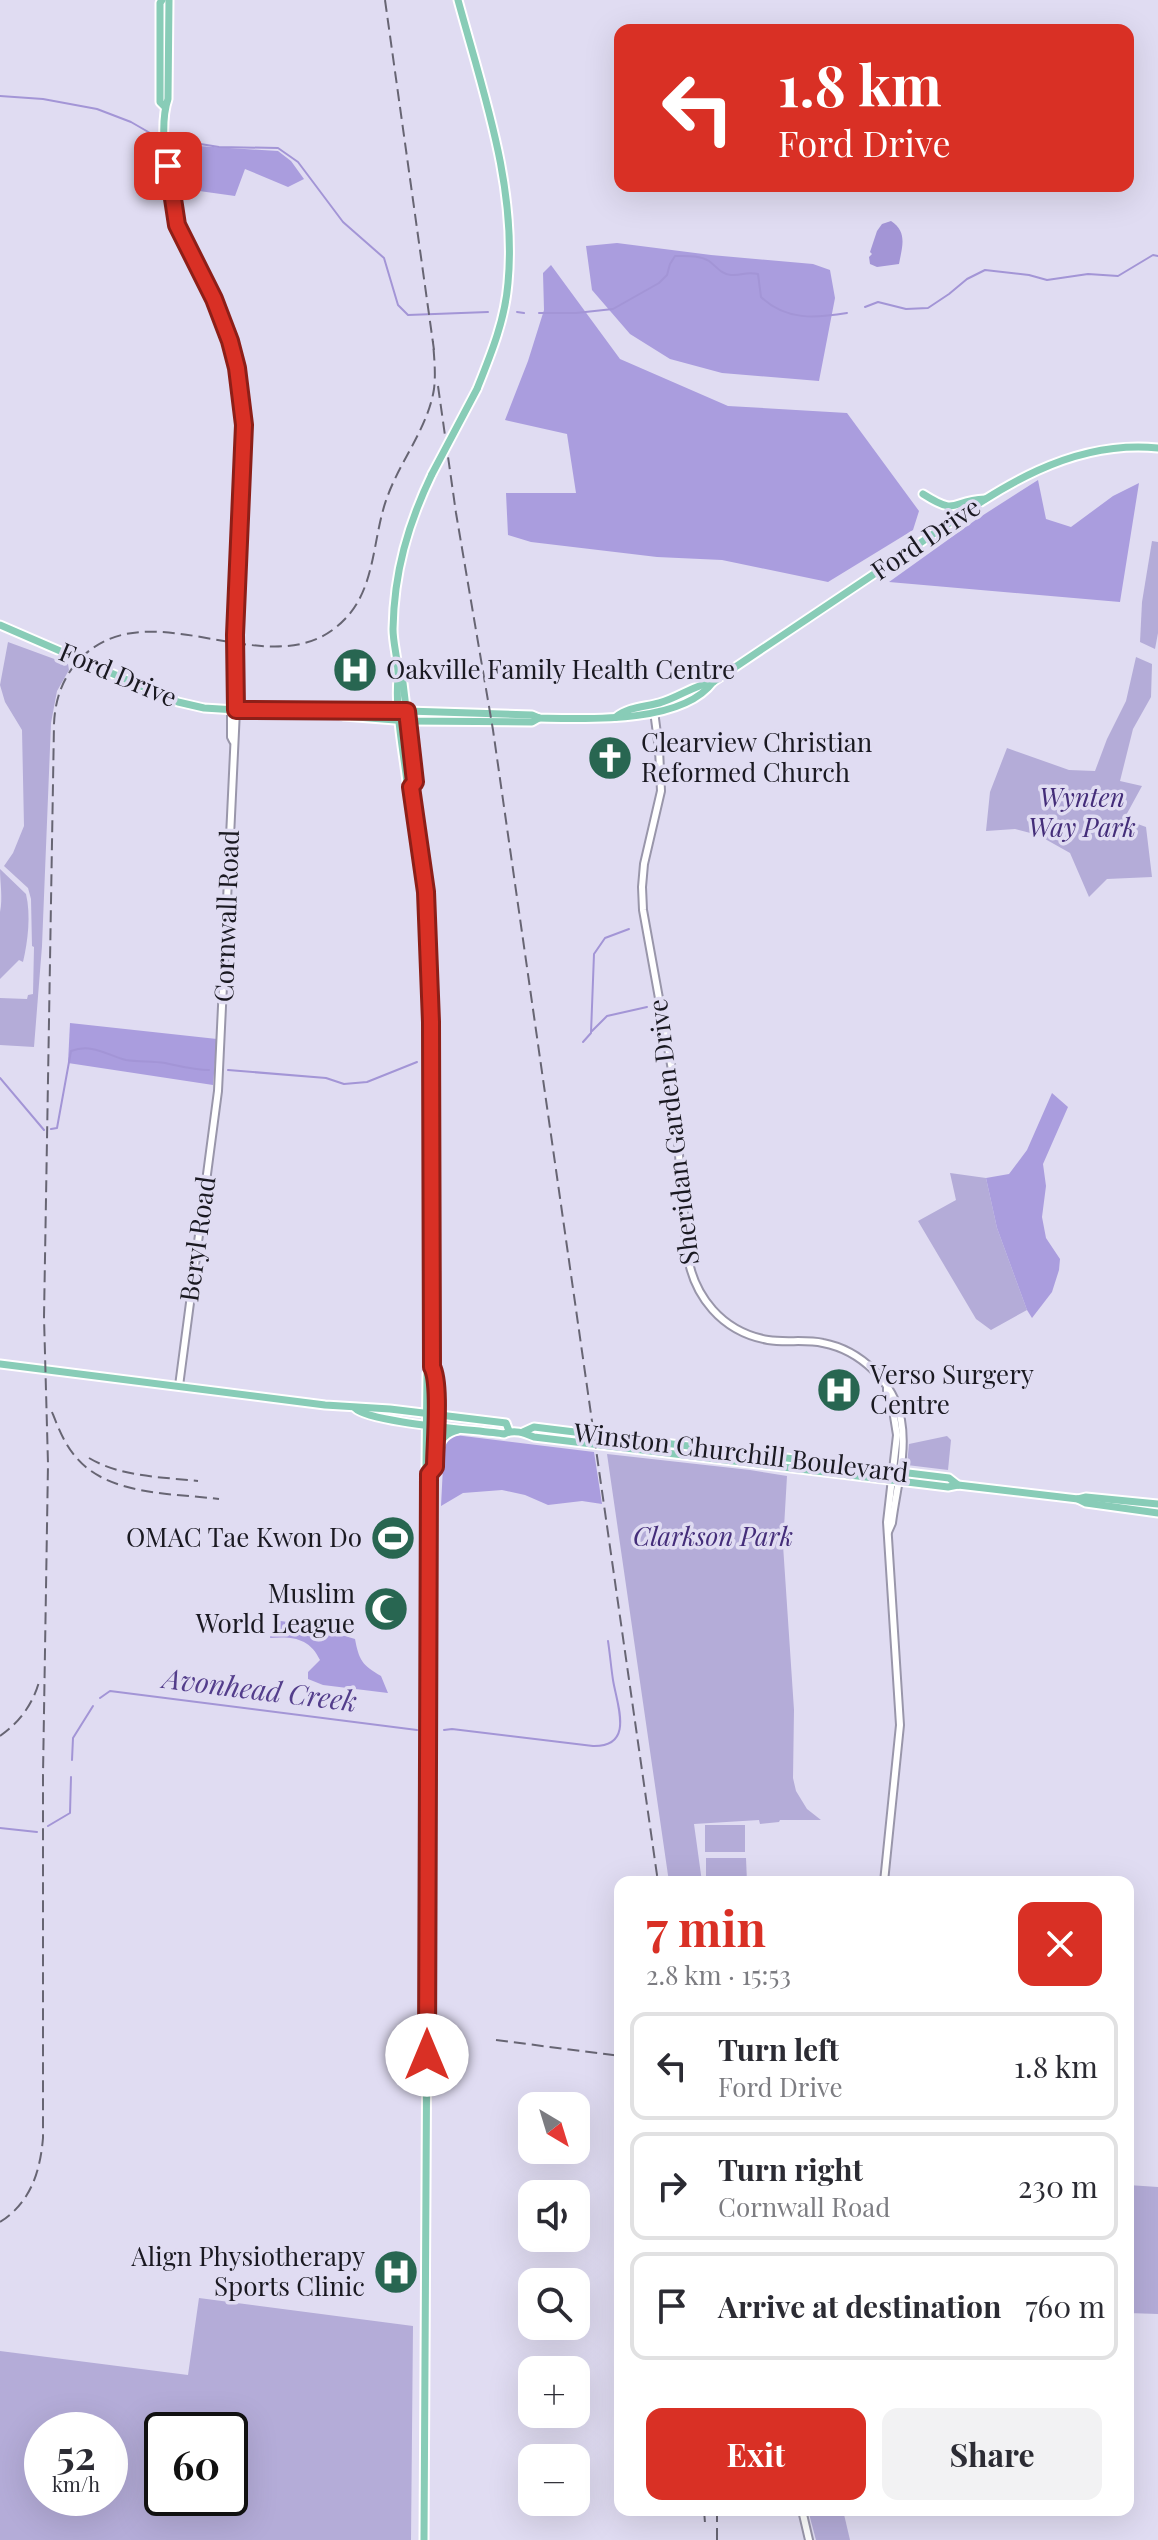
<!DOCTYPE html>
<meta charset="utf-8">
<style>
:root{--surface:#fff;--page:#f2f2f3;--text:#2b2b33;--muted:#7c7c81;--line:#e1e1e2;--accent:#d93025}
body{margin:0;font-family:"Playfair Display",serif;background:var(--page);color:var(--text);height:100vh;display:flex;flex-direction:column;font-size:30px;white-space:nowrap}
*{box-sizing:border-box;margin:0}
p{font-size:26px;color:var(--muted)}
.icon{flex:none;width:44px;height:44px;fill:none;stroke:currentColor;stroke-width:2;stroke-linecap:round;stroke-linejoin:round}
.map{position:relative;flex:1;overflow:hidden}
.details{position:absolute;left:614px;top:1876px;width:520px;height:640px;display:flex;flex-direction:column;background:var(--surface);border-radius:16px;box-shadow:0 8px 32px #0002}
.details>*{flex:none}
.banner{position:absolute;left:614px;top:24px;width:520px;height:168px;border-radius:16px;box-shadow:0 8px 32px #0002;background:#d93025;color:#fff;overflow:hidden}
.needle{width:52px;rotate:142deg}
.fabs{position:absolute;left:518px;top:2092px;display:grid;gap:16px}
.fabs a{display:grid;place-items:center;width:72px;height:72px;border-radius:16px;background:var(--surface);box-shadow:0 8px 32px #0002;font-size:40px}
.speed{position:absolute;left:24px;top:2412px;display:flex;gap:16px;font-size:40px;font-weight:700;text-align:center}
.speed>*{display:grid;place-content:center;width:104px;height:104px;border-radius:50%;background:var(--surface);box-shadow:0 8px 32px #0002;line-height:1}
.speed small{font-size:20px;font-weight:400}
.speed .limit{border:4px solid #111;border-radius:12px;background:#fff;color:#111}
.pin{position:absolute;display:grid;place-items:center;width:68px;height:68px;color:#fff;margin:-34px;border-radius:16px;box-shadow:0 4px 12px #0006}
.me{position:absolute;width:88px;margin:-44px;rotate:0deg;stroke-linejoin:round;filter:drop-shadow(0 0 6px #0008)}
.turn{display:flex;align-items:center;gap:28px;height:168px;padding:0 32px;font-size:36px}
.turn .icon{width:104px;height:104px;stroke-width:2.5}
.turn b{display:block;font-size:56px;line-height:68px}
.round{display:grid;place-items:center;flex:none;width:84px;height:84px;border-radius:16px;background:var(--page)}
.summary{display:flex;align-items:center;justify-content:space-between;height:136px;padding:0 32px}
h1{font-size:48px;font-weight:700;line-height:60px;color:var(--accent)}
.button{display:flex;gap:16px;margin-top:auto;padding:16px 32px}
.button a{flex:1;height:92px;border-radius:16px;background:var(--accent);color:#fff;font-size:32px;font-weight:700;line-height:92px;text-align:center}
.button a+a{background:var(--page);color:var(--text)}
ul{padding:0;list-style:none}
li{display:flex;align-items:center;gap:24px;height:108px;margin:0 16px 12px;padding:0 16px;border:4px solid var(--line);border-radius:16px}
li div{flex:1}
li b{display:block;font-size:30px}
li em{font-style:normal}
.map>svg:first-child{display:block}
</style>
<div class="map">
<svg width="1158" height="2540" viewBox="0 0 1158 2540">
<rect width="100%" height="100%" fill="#e0dcf2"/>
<!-- green -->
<g fill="#b4acd8" fill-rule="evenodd">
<path d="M1152,541L1158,542V633L1155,649L1140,642L1142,602Z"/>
<path d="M8,642L68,664L69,670L57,691L51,723L42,946L34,1047L0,1045V998L27,999L28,995L33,994L34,947L32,946L31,899L28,888L4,866L13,853L24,826L22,730L5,702L0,685Z"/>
<path d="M1136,657L1152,664L1151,697L1133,729L1120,781L1142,786L1124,819L1146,827L1152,877L1107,879L1089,897L1070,853L1038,835L1015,829L986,831L990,792L1007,748L1069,770L1095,771L1107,739L1126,701Z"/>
<path d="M0,869L26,894C31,915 28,941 23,962L19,960L0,979V912C3,898 0,883 0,869Z"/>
<path d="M950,1173L986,1178L997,1228L1027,1310L991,1330L976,1319L918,1221L956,1200Z"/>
<path d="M947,1436L951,1440L948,1470L907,1465L909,1444Z"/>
<path d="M607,1454L750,1470L787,1476L783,1545L794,1710L793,1778L796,1791L807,1809L821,1820H780L779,1822L760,1824L759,1820L694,1824L702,1882H669Z"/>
<rect x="705" y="1825" width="40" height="27"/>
<path d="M706,1858H746L747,1882H706Z"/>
<path d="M1128,2185L1158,2187V2314L1128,2313Z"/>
<path d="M199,2298L413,2326L411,2540H0V2351L188,2375ZM42,2430H110V2498H42ZM162,2430H230V2498H162Z"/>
<path d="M808,2510H843L850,2540H816Z"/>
</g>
<!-- forest -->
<g fill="#aa9dde">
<path d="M198,146L278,151L291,161L304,179L288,187L245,169L235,196L185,189L181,155L184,147Z"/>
<path d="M617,243L711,255L813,264L830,270L835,298L819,381L722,373L670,359L630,334L592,290L586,246Z"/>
<path d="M551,265L620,359L728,406L847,413L919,511L913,530L828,582L722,560L657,557L531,542L508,535L506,493H576L567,434L505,420L528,361L544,310L543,273Z"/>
<path d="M1038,480L1046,519L1071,527L1113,496L1139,483L1120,602L889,582L977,519Z"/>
<path d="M70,1023L217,1039L213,1085L68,1063Z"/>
<path d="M1052,1093L1068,1107L1043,1164L1046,1186L1042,1217L1046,1238L1060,1259L1059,1270L1052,1292L1032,1318L1027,1310L997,1228L986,1178L1009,1174L1027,1150Z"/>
<path d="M455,1435L594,1452L602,1504L582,1501L548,1505L525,1495L502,1490L463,1493L441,1506L444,1447L447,1440Z"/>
<path d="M274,1620L308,1625L355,1639C359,1660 362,1665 381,1676L388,1693L323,1685L308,1679V1672L320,1660C310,1638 292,1636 270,1638Z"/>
</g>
<!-- water -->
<path fill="#a395d6" d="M891,221C908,232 902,247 899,264L877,267L870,264L869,257L872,254L870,252L877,231L882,224Z"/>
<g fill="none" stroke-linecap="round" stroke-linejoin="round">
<!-- stream -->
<g stroke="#a395d6" stroke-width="2">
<path d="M0,96L43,99L97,109L131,122L157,137L219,147L278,148L298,162L343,222L384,258L398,305L408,315L488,312"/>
<path d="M865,307L878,302L906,309L928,308L949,294L967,279L985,270L1029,275L1047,280L1088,274L1118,276L1153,255L1158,256"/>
<path d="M517,312L524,313"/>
<path d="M539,313H576L613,309L659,283L667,275L670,264L675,256C687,256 699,255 709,261C716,266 722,275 731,275C743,276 745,271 758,274L761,297C786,321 816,318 847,313"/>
<path d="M592,1031L607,1016L647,1007"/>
<path d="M583,1042L591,1033L594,954L605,938L629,929"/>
<path d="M228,1070L326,1078L344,1084L367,1082L417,1062"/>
<path d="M0,1078L44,1130"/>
<path d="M51,1129L57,1128L71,1051C92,1043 107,1055 126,1060C139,1062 152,1061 165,1063C180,1066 193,1070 209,1070"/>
<path d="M100,1698L110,1691L417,1730"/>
<path d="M444,1730L452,1729L593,1746C635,1747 617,1705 613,1680C611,1667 610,1654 608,1641"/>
<path d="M72,1760L73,1738L93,1706"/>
<path d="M48,1826L70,1813L71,1777"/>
<path d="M0,1828L37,1832"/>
</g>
<!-- minor casing -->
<g stroke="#9996aa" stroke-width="10">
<g id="minor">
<path d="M231,710V737L233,741"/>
<path d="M654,711L659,749L661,791L644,864L642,887L643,910L672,1070L687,1252C693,1296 722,1332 768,1340C786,1343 805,1339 823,1343C860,1350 894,1382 901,1420C907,1453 896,1490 892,1523L888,1532"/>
<path d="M179,1386L218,1091L236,710"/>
<path d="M884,1882L900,1725L887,1522L897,1435L893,1410L887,1395V1386"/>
<path d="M802,2510L809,2540"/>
</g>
</g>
<!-- major casing -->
<g stroke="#fff" stroke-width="11">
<g id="major">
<path d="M162,0L160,3V102L165,107"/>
<path d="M169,0L168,99C158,127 168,181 173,211L177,225L222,318L237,368L244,425L231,710"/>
<path d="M458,0C483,92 517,187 508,283C505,320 491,354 477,389"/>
<path d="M923,494C959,517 950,500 985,499"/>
<path d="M0,625L178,702L204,708L236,710L335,713L344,709L532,715L539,718C586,719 682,724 713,682C776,640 838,598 901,556C979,504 1057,438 1158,448"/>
<path d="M398,678L403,683L415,782L411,787"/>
<path d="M335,713L344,716L408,721L532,722L539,718"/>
<path d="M616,717C628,707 644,707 659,703C678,698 694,685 713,682"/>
<path d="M0,1364L325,1405L390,1409L506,1423L509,1431"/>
<path d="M355,1408C369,1423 478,1430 504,1434C514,1429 524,1433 534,1437L907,1482L948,1487L958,1485L1078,1499L1086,1497L1158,1504"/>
<path d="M523,1432L534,1427L949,1478L958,1485"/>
<path d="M439,1451C439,1439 448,1432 458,1430"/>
<path d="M430,1472L435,1467L436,1373L432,1367L431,1024L426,892L413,795L411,787L407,782C403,748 395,712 398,678C399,662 393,645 393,629C394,572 408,524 432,474"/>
<path d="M1078,1499L1086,1503L1158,1513"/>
<path d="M424,2540L430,1472L426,1467L427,1374L432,1367"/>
</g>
</g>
<!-- minor -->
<use href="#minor" stroke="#fff" stroke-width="6"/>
<!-- major -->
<use href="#major" stroke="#88ccb7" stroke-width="7"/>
<!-- rail -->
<g stroke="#676573" stroke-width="2" stroke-dasharray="12 6" stroke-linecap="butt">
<path d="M385,0L434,350"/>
<path d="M438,386L456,513L493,730L658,1882"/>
<path d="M52,1412C58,1427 64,1443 75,1456C107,1496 172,1493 219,1499"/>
<path d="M89,1458C121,1477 162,1477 198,1481"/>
<path d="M0,1736C20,1722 34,1703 40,1678"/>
<path d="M496,2040L620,2056"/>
<path d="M0,2222C30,2203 40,2173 43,2138V1775L48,1464L44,1317L54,724C55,699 63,676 81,658C153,586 275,693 345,619C377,586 372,536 388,495C401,460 428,427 434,389C436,373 434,357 433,341"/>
<path d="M704,2510L705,2523"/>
<path d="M717,2510V2540"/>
</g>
<!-- major-bridge casing -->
<g stroke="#fff" stroke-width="11" stroke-linecap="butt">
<path id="major-bridge" d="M432,474L477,389"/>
</g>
<!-- major-bridge -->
<use href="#major-bridge" stroke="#88ccb7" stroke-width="7"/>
</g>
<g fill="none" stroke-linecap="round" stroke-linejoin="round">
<!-- route casing -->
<g stroke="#8d1f18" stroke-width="20">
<path id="route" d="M168,166L177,225L214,299L230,341L237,368L244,425L235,635L236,710L407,711L415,782L411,787L426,892L431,1022L432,1367C441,1383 435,1445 435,1467L429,1474L427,2055"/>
</g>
<!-- route -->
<use href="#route" stroke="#d93025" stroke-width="14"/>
</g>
<!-- icons -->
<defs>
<g id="hospital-disc" transform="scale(2.3)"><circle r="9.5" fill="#286651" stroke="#e0dcf2"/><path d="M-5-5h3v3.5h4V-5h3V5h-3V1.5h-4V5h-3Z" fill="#fff"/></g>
<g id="church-disc" transform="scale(2.3)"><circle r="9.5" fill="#286651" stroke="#e0dcf2"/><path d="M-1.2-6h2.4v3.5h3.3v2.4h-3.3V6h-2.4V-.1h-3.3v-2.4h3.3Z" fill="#fff"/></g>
<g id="stadium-disc" transform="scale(2.3)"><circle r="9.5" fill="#286651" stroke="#e0dcf2"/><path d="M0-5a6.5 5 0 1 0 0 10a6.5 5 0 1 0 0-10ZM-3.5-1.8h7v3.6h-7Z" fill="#fff"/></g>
<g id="mosque-disc" transform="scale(2.3)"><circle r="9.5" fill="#286651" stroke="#e0dcf2"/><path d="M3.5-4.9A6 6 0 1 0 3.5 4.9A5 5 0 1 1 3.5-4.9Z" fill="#fff"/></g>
</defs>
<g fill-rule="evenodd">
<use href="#hospital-disc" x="355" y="670"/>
<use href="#church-disc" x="610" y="758"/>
<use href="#hospital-disc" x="839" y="1390"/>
<use href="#stadium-disc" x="393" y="1538"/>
<use href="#mosque-disc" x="386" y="1609"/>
<use href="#hospital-disc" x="396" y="2272"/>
</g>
<g text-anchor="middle" stroke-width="7" stroke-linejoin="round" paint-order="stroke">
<!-- street labels -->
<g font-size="26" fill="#1a1921" stroke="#e0dcf2">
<text transform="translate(926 539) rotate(-34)" y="9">Ford Drive</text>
<text transform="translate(118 675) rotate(23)" y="9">Ford Drive</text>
<text transform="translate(227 916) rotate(-88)" y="9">Cornwall Road</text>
<text transform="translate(674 1132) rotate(-97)" y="9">Sheridan Garden Drive</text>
<text transform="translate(198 1239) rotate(-82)" y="9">Beryl Road</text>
<text transform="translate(741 1453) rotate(7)" y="9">Winston Churchill Boulevard</text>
</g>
<!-- poi labels -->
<g font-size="26" fill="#1a1921" stroke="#e0dcf2" text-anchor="start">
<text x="386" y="679">Oakville Family Health Centre</text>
<text x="641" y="752">Clearview Christian<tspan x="641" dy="30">Reformed Church</tspan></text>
<text x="870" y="1384">Verso Surgery<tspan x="870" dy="30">Centre</tspan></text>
<text x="362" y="1547" text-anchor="end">OMAC Tae Kwon Do</text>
<text x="355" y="1603" text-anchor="end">Muslim<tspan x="355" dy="30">World League</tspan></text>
<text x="365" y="2266" text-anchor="end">Align Physiotherapy<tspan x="365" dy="30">Sports Clinic</tspan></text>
</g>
<!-- park labels -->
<g font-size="26" font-style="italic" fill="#442d79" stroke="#e0dcf2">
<text x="1082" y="807">Wynten<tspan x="1082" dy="30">Way Park</tspan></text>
<text x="713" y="1546">Clarkson Park</text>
</g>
<!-- water labels -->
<g font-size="28" font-style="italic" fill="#533d8b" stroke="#e0dcf2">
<text transform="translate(260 1690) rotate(7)" y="10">Avonhead Creek</text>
</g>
</g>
</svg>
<div class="fabs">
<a><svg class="needle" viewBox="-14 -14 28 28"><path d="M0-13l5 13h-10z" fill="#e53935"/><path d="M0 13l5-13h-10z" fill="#7c7c81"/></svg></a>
<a><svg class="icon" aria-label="sound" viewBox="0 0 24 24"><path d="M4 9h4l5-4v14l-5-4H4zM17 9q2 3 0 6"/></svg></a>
<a><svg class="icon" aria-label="search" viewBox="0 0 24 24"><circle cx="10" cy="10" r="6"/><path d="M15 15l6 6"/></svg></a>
<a>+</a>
<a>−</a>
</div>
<div class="speed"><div>52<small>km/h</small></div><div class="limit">60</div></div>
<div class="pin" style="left:168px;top:166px;background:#d93025"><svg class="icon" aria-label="arrive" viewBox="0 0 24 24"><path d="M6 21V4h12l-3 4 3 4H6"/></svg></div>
<svg class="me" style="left:427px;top:2055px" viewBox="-20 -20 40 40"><circle r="19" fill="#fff"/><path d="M0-13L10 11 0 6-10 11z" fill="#d93025"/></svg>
<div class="banner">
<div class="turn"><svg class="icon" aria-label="left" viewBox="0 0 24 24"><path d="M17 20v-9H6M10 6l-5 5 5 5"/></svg><div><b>1.8 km</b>Ford Drive</div></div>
</div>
<section class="details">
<div class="summary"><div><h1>7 min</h1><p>2.8 km · 15:53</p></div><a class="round" style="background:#d93025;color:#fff"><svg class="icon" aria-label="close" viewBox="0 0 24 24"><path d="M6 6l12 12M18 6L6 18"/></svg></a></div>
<ul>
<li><svg class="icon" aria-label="left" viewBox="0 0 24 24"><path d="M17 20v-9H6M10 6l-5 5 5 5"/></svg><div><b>Turn left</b><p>Ford Drive</p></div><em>1.8 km</em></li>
<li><svg class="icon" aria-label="right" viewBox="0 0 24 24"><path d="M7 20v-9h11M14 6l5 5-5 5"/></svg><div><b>Turn right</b><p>Cornwall Road</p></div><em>230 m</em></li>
<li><svg class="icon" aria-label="arrive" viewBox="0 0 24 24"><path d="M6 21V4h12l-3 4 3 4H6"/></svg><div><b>Arrive at destination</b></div><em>760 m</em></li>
</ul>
<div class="button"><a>Exit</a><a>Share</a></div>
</section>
</div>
